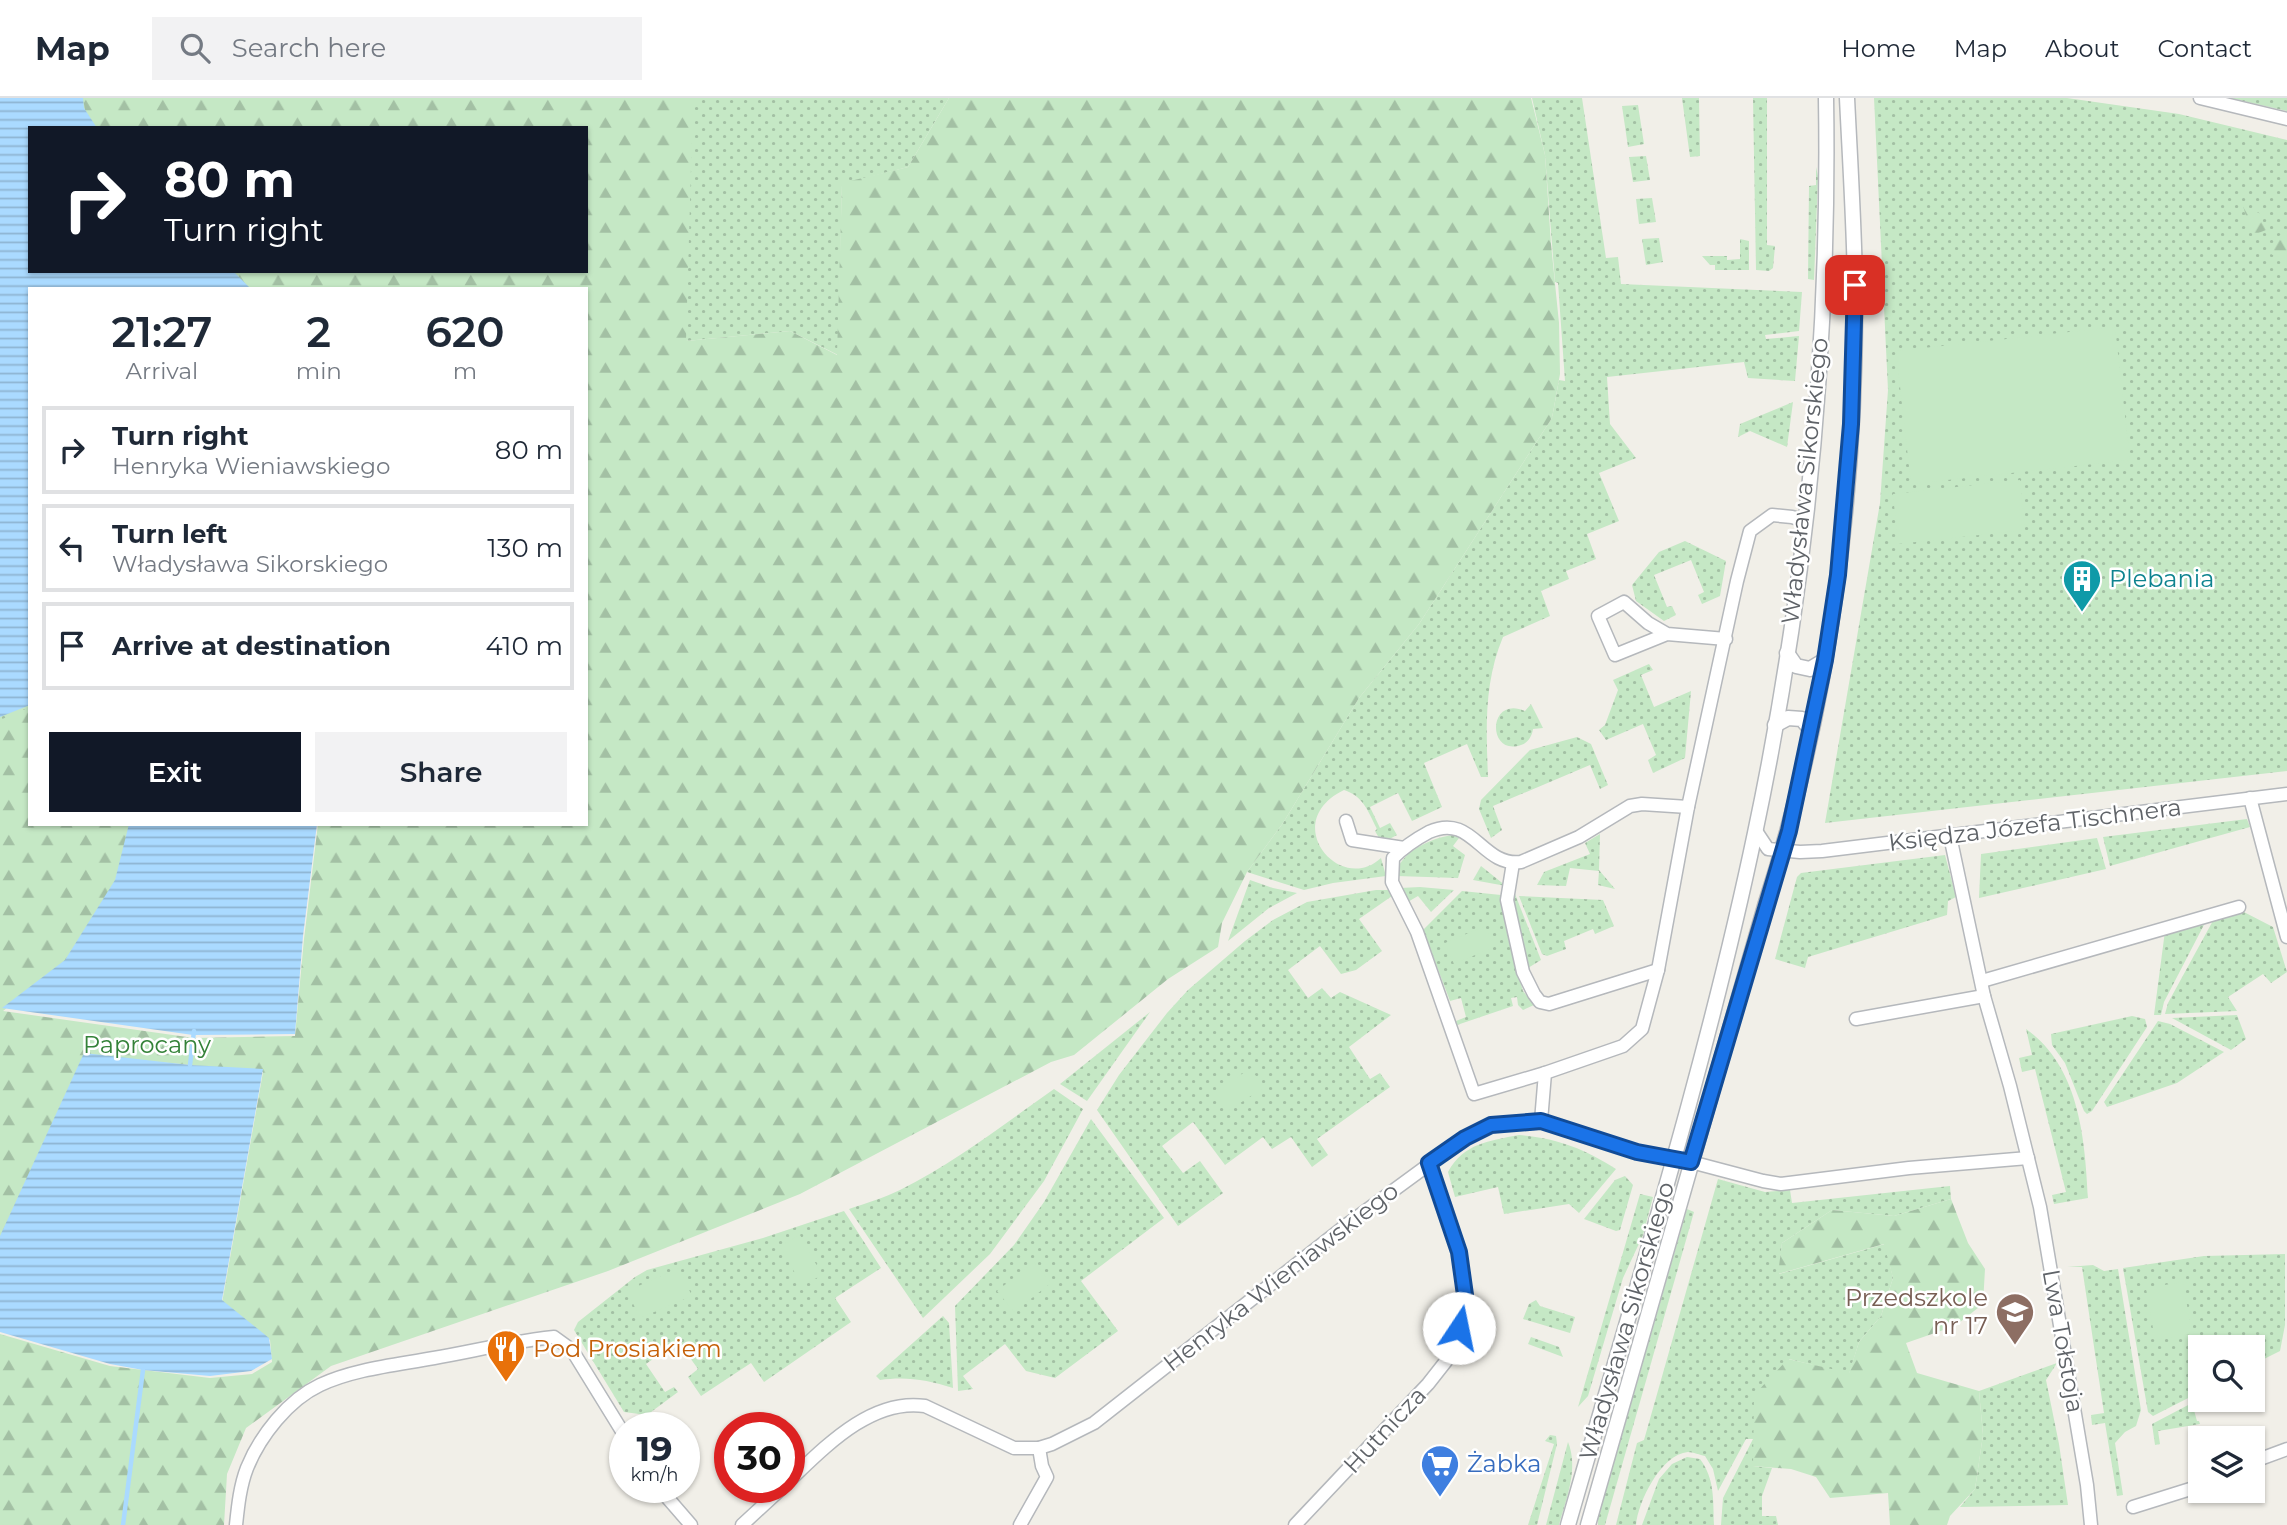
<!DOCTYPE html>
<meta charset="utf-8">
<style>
:root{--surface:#fff;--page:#f2f2f3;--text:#1f2937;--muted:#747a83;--line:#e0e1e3;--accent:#111827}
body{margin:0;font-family:Montserrat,sans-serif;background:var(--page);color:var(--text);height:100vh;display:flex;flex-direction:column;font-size:26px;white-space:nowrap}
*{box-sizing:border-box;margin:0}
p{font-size:23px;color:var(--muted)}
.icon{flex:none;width:38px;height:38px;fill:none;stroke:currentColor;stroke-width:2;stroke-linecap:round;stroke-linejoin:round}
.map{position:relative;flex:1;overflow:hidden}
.drawer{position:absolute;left:28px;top:189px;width:560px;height:539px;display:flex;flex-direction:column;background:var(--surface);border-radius:0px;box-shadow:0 2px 5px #0004}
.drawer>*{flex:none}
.top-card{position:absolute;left:28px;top:28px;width:560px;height:147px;border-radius:0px;box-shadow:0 2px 5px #0004;background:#111827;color:#fff;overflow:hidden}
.tools{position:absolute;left:2188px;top:1237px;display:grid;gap:14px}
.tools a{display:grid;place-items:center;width:77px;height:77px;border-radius:0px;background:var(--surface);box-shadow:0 2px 5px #0004;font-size:35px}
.speed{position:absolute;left:609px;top:1314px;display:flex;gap:14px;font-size:35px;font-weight:700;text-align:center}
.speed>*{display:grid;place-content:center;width:91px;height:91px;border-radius:50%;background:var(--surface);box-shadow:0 2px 5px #0004;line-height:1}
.speed small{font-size:18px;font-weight:400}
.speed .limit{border:10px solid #d22;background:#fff;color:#111}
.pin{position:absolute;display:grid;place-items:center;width:60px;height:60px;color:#fff;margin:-30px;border-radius:14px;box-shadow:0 4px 10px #0006}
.me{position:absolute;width:77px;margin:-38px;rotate:11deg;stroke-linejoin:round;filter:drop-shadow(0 0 5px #0008)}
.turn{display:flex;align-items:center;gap:24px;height:147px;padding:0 21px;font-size:32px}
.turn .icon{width:91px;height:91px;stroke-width:2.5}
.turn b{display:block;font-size:49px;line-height:60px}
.eta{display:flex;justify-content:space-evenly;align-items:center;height:119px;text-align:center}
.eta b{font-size:42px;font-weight:600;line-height:49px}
.primary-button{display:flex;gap:14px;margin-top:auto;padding:14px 21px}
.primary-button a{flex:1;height:80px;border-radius:0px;background:var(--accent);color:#fff;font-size:28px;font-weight:600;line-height:80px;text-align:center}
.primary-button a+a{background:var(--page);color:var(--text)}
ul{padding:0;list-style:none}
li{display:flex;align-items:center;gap:21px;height:88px;margin:0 14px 10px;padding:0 7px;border:4px solid var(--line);border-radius:0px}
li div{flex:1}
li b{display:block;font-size:26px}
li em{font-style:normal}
header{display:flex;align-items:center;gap:42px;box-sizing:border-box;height:98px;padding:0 35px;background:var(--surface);border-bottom:2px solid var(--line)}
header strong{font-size:33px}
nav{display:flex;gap:38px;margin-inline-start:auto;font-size:24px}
.search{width:490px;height:63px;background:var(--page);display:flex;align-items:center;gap:18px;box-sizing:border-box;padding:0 24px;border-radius:0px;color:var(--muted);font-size:26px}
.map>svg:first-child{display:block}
</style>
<header>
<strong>Map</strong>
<div class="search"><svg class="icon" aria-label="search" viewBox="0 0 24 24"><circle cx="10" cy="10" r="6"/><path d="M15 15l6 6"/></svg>Search here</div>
<nav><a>Home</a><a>Map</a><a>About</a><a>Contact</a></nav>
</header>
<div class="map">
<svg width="2287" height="1427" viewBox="0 0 2287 1427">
<defs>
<pattern id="green-dots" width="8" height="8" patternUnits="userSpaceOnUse" patternTransform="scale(1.75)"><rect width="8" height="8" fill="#c5e8c5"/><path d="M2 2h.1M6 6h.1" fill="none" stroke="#a3c0a4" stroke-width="1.8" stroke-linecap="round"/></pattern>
<pattern id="forest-firs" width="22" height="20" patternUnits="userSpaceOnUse" patternTransform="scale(1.75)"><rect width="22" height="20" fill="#c5e8c5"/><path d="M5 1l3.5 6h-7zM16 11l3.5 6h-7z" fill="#a3c0a4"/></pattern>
<pattern id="water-rules" width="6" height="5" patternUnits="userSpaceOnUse" patternTransform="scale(1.75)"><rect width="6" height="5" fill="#aadaff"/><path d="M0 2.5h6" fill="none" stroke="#8eb4d2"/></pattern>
</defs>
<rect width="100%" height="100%" fill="#f1efe8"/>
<!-- green -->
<g fill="url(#green-dots)">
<path d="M0,0H949L908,69L842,86L838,257L790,233L686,243L586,191V30H30V173L406,191H30V645L0,661Z"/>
<path d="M1532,0H1582L1606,160L1618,159L1621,186L1802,194L1799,233L1765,237L1766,241L1799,238L1795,283L1748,280L1744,264L1607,279L1610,326L1636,360L1599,375L1619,423L1587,436L1596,461L1566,473L1569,481L1541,493L1550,518L1503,539C1484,584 1486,631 1488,679H1481L1467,646L1424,665L1442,709L1412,723L1398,695L1370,709L1380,730L1390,725L1397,737L1382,745L1375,733L1377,731C1368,713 1363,698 1344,692C1278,724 1340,798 1381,760L1386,778L1333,785L1304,792L1247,774L1283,725L1359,600L1419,526L1552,320L1559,282L1565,283L1558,185L1555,184L1545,57Z"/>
<path d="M1682,0H1699L1700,58L1690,59Z"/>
<path d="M1753,0H1767V147L1775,148L1773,170L1769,173L1756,172Z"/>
<path d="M1874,0H2067L2179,16L2287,42V673L1825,725L1880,405L1888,292Z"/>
<path d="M2230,0H2287V13Z"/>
<path d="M1638,7L1644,46L1628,49L1622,8Z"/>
<path d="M1646,58L1650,82L1633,84L1629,59Z"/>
<path d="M1816,69L1818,78L1814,182L1808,181L1809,88L1816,87Z"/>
<path d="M1652,100L1656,124L1639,126L1636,101Z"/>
<path d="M1659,140L1663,164L1646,167L1642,141Z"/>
<path d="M1740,141L1749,143V172H1715V167H1710L1702,158H1727V162L1740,161Z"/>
<path d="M1793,304L1787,349L1750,333L1738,339L1740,326Z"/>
<path d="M1685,443L1726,463L1720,498L1702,506L1698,497L1704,494L1691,462L1654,477L1667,509L1672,508L1676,517L1664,523L1636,503L1632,487L1659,454Z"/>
<path d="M1649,566L1653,572L1641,577L1654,609L1691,593L1685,660L1653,675L1648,662L1656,657L1643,626L1606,642L1599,632L1605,627L1618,592L1613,582Z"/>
<path d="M1531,606L1543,630L1533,631C1532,638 1528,645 1521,647C1487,659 1487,597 1525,613Z"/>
<path d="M1577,639L1591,646L1608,687L1600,691L1590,667L1493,708L1502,732L1491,740L1479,711L1481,702L1530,652Z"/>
<path d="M2247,721L2250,729L2110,768L2103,739Z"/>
<path d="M1600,736L1599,772L1615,791L1598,787L1599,773L1570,770L1566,788L1537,787L1544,774L1590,756L1585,745Z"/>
<path d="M1452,737L1459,740L1453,748L1465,757L1458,780L1396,778C1398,754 1432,740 1452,737Z"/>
<path d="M2097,740L2106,771L1979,800L1981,756Z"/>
<path d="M1945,757L1956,799L1948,803L1947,817L1808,859L1805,870L1775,861L1797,779L1801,775Z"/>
<path d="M1481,768L1506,788L1473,782Z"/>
<path d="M1250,782L1273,790L1297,795L1269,810L1228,843Z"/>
<path d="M1420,789L1454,792L1431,814L1418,798L1406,805L1400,790Z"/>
<path d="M1376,792H1390L1392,798L1359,821L1382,853L1356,872L1341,876L1320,848L1288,872L1308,900L1322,890L1331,900L1340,894L1391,917L1349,949L1370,981L1380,975L1390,989L1317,1041L1328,1057L1312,1069L1291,1039L1272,1051L1263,1039L1225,1067L1193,1024L1162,1048L1183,1075L1200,1063L1223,1095L1178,1128L1097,1012L1119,977L1167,915L1188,892L1245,843L1273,822L1307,804Z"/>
<path d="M1462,793L1501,797L1509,844L1523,893L1534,907L1523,912L1518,907L1517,899L1511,900L1513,908L1457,927L1456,923L1466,919L1461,900L1450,903L1423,832Z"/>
<path d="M1515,796L1541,862L1528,870L1513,800Z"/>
<path d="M1519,798L1603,802L1614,828L1595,836L1593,831L1564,843L1566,851L1547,858L1542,856Z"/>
<path d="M2240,812L2273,829L2287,874L2271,885L2263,876L2228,899L2237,913L2165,916L2168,905L2215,819Z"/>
<path d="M2207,821L2164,904L2161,917H2154L2165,833Z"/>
<path d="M1150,914L1087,1003L1060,986Z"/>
<path d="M2237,917L2246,941L2231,952L2172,920Z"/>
<path d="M2132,918L2145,921L2147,929L2092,1013L2087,1016L2084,1013L2065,965L2052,947L2051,936Z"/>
<path d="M2158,923L2170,926L2224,954L2177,985L2107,1009L2104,1004Z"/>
<path d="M2026,931C2079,968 2085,1040 2088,1100L2054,1106L2052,1097L2066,1094L2035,971L2022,974L2019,960L2032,957Z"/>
<path d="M1054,991L1083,1011L1044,1083L990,1156L923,1220L849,1111C866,1105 884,1100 900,1092C954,1065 1004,1026 1054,991Z"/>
<path d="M1091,1021L1164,1120L1081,1183L1118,1233L1055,1280L1026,1273L1005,1246L963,1278L973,1291L958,1293L955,1208L1014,1147L1044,1104Z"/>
<path d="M1519,1037C1557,1040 1585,1051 1616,1071L1579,1115L1569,1106L1504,1116L1498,1089L1455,1099L1448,1074C1464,1045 1489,1043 1519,1037Z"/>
<path d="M1625,1078L1633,1087L1620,1132L1616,1133L1584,1121L1615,1082Z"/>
<path d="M1718,1081L1765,1094L1790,1092L1792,1105L1950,1088L1951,1101L1894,1118L1832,1112L1782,1145L1779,1176L1885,1146L1893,1180L1881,1218L1859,1244L1849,1276L1789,1261L1753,1368L1772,1370L1762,1398V1418H1776L1778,1427H1721L1723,1400L1753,1341H1746L1718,1393L1713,1371L1705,1358C1700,1357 1693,1354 1688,1354C1661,1356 1638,1404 1636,1427H1616L1637,1345L1644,1342Z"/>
<path d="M1640,1096L1653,1099L1643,1137L1623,1180L1588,1298L1578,1309Z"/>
<path d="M1687,1111L1694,1114L1605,1427H1598V1420Z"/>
<path d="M844,1113L881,1170L835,1200L851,1224L764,1284L751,1265L701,1298L688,1279L698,1271L678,1243L646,1266L665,1294L674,1289L678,1294L647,1317L624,1314L574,1232L578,1224L635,1179L647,1172L763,1140Z"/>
<path d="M2285,1156V1227L2280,1253L2252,1267V1250H2200V1294L2153,1318L2148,1314L2123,1170L2204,1158Z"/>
<path d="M2093,1167L2104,1173L2118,1171L2141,1312L2136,1328L2125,1334L2115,1345L2123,1397L2117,1398L2105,1325L2092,1327L2091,1317L2104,1315L2082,1169H2067Z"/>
<path d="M1536,1202L1540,1208L1575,1219L1570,1235L1523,1221L1529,1206Z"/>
<path d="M943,1218L949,1225L953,1290C928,1282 906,1278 880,1282L876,1278Z"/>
<path d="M1531,1239L1559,1249L1563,1259L1528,1246Z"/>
<path d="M2057,1265L2046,1282L2059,1346L2068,1407L1960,1409L1975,1391L1983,1337L1979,1293Z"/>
<path d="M2192,1305L2197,1323H2199L2200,1326L2158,1333L2160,1346L2155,1347L2152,1326Z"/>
<path d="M1550,1337L1556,1338L1557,1346L1537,1427H1528L1554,1346L1545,1343Z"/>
<path d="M1568,1344C1579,1371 1566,1401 1559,1427H1546Z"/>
<path d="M1687,1359L1700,1361C1715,1381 1713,1402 1714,1427H1642L1659,1381L1672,1366Z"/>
</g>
<!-- forest -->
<g fill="url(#forest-firs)">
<path d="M83,0H693L686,243L790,233L837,257L842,85L908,69L949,0H1531L1545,57L1551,146L1559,225L1560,276L1552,320L1419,526L1359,600L1283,725L1247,774L1222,825L1218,849L1168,881L1074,957L1051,964L800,1096L608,1173L331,1268L246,1330L227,1376L224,1427H0V1236L110,1268L210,1280L252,1276L272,1264L270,1242L222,1205L263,974L85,957L0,1141V622L30,609V726H130L115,784L66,864L3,913L194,940L295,938L304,841L318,726H586V191H250L231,173H586V30H96L85,12Z"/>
<path d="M2243,108L2259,115L2266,132L2253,137L2251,134Z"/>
<path d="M2280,137L2287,140V164L2271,156Z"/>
<path d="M1951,1101L1968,1145L1985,1171L1983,1206L1955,1228L1906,1245L1917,1275L1979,1293L1983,1337L1975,1391L1950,1418L1947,1427H1890L1888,1395L1830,1400L1816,1379L1791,1371L1753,1368L1754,1297L1788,1261L1849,1275L1859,1244L1881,1218L1893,1180L1884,1146L1778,1176L1782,1145L1832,1112L1894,1118Z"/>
</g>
<!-- pitch -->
<g fill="#c5e8c5">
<path d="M2115,229L2130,362L1911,386L1896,253Z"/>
<path d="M2020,382L2025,432L1898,446L1893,396Z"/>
<path d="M1485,828L1494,849L1454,866L1445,845Z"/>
<path d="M1251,970L1263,990L1228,1013L1216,993Z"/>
<path d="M800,1137L822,1177L802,1188L780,1148Z"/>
<path d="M1034,1164L1051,1185L1014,1214L997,1193Z"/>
<path d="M679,1170L692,1198L640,1220L627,1193Z"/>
<path d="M2183,1184L2192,1236L2155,1242L2146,1190Z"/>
</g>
<!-- water -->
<g fill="url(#water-rules)">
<path d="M0,0H83L84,10L97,30H30V173H233L251,191H30V607L0,619Z"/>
<path d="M129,726H317L303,838L295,936L193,937L2,910L65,862L115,782Z"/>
<path d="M84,955L190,967L263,971L222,1202L269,1240L272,1261L251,1273L210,1278L143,1272L110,1266L0,1234V1138Z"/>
</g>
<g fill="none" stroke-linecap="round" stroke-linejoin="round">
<!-- stream -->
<g stroke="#aadaff" stroke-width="4.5">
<path d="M190,967L194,933"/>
<path d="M123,1427L143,1272"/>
</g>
<!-- minor casing -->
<g stroke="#b5b8bc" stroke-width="15">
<g id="minor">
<path d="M2200,0L2287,21"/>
<path d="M1667,536L1615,557L1598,518L1624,504L1648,525L1667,536L1726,541"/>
<path d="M2250,700L2287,839"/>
<path d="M1346,723L1352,742L1404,750"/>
<path d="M1756,733L1768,751L1800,754L1822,753L2287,696"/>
<path d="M1950,738L1984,898L2010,988L2040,1109L2087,1387L2091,1427"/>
<path d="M1513,765L1507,802L1523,874L1534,896L1540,904L1549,906L1658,872"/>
<path d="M1982,883L2239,809"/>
<path d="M1856,921L1984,898"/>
<path d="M1545,975L1474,996L1417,834L1392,784L1393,760C1404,749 1416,741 1429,734C1473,714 1481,769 1521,764L1579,739L1630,708L1642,706L1688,709"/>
<path d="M1541,1023L1545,975L1623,948L1642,931L1658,872L1688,709L1737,483L1750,433L1772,417L1792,419L1805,423"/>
<path d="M2252,1364L2287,1351"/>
<path d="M789,1383C825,1349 871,1300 925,1308L1014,1350H1039L1052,1346L1094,1325L1349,1125L1465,1040L1491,1028L1541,1023L1637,1054L1691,1064L1763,1083L1781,1086L1909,1070L2028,1060"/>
<path d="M659,1390L691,1427"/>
<path d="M2133,1409L2200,1388"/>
<path d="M236,1427C238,1408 240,1388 247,1370C260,1338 288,1302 320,1287C354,1271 396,1267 434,1260C474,1253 514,1243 554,1239L572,1252L625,1338"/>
<path d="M742,1427L782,1390"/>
<path d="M1020,1427L1047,1379L1042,1368L1039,1350"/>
<path d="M1295,1427L1428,1286L1450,1258L1465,1197L1459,1154L1429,1065"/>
</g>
</g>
<!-- tertiary casing -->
<g stroke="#b5b8bc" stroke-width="17">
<g id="tertiary">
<path d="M1787,555L1796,568L1810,571L1825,562"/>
<path d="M1775,627L1788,620L1802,621L1811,632"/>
<path d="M1568,1427C1634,1197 1706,969 1755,735C1806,494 1830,246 1826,0"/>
<path d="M1588,1427L1765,808C1829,611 1857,393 1855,186C1854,124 1850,62 1847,0"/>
</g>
</g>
<!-- minor -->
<use href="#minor" stroke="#fff" stroke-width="12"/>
<!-- tertiary -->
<use href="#tertiary" stroke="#fff" stroke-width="14"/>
</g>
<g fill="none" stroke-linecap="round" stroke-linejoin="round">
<!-- route casing -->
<g stroke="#114b97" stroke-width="18">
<path id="route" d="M1459,1230L1465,1197L1459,1154L1429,1065L1465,1040L1491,1027L1541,1023L1637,1054L1691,1064L1789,733L1825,562L1838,477L1851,326L1855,187"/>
</g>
<!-- route -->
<use href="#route" stroke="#1a73e8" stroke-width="12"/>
</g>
<!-- icons -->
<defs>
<g id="building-pin" transform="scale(2.0125)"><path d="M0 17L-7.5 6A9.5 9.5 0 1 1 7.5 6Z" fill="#0f9aa8" stroke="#fff"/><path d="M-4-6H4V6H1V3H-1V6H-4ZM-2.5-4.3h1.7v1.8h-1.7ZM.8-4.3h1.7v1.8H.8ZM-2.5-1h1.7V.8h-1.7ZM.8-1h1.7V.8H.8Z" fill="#fff"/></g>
<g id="school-pin" transform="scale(2.0125)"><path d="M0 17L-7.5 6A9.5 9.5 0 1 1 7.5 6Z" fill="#8d6e63" stroke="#fff"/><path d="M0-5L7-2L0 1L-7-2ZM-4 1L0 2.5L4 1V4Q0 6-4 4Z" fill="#fff"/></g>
<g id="restaurant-pin" transform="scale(2.0125)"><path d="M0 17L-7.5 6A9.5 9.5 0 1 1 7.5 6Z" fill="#e8710a" stroke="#fff"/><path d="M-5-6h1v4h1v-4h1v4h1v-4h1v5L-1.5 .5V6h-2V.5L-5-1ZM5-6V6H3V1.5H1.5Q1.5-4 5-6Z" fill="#fff"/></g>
<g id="supermarket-pin" transform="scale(2.0125)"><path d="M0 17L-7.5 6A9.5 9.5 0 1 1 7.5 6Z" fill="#3f7fe0" stroke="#fff"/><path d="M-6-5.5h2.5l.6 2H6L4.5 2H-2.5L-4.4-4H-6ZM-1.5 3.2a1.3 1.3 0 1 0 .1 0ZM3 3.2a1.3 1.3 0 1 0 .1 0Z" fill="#fff"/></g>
</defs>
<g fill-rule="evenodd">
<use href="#building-pin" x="2082" y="481"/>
<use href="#school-pin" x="2015" y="1214"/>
<use href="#restaurant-pin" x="506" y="1251"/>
<use href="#supermarket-pin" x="1440" y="1366"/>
</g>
<g text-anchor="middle" stroke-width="5" stroke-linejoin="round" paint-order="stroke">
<!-- street labels -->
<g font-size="24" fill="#5f6368" stroke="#fff">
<text transform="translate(1805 383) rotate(-84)" y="8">Władysława Sikorskiego</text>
<text transform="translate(2035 727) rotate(-7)" y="8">Księdza Józefa Tischnera</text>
<text transform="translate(1281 1179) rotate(-38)" y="8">Henryka Wieniawskiego</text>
<text transform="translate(1627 1223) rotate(-74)" y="8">Władysława Sikorskiego</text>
<text transform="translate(2063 1243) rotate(80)" y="8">Lwa Tołstoja</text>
<text transform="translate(1385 1332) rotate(-47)" y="8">Hutnicza</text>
</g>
<!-- culture labels -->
<g font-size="24" fill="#0d838f" stroke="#fff" text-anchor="start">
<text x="2109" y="489">Plebania</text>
</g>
<!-- park labels -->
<g font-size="24" fill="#348238" stroke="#fff">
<text x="147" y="955">Paprocany</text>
</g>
<!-- education labels -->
<g font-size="24" fill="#785e54" stroke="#fff" text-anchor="end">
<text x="1988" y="1208">Przedszkole<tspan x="1988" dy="28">nr 17</tspan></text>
</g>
<!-- food labels -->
<g font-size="24" fill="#c56008" stroke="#fff" text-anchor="start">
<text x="533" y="1259">Pod Prosiakiem</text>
</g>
<!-- shop labels -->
<g font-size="24" fill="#366cbe" stroke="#fff" text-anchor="start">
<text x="1467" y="1374">Żabka</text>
</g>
</g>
</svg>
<div class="tools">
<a><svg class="icon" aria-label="search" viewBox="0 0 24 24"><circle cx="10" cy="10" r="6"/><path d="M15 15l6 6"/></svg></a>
<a><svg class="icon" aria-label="layers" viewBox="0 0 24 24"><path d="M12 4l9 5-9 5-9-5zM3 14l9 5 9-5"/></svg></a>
</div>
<div class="speed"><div>19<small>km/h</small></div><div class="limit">30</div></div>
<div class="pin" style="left:1855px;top:187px;background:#d93025"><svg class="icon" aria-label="arrive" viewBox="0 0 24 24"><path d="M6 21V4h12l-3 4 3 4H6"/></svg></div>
<svg class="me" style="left:1459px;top:1230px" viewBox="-20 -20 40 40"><circle r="19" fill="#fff"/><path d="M0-13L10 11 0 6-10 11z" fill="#1a73e8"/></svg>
<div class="top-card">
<div class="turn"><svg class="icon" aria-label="right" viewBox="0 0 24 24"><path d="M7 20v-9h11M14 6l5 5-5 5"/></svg><div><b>80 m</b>Turn right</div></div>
</div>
<section class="drawer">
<div class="eta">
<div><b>21:27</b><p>Arrival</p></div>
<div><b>2</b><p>min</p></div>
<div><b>620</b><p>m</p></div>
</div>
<ul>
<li><svg class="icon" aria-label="right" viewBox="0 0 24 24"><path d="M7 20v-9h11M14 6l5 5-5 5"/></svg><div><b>Turn right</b><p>Henryka Wieniawskiego</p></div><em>80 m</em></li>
<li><svg class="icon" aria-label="left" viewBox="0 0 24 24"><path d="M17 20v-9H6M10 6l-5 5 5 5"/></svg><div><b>Turn left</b><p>Władysława Sikorskiego</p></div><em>130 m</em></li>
<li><svg class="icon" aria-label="arrive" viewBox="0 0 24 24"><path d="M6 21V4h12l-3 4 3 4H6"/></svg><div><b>Arrive at destination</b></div><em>410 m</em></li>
</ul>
<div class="primary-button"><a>Exit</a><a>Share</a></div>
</section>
</div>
